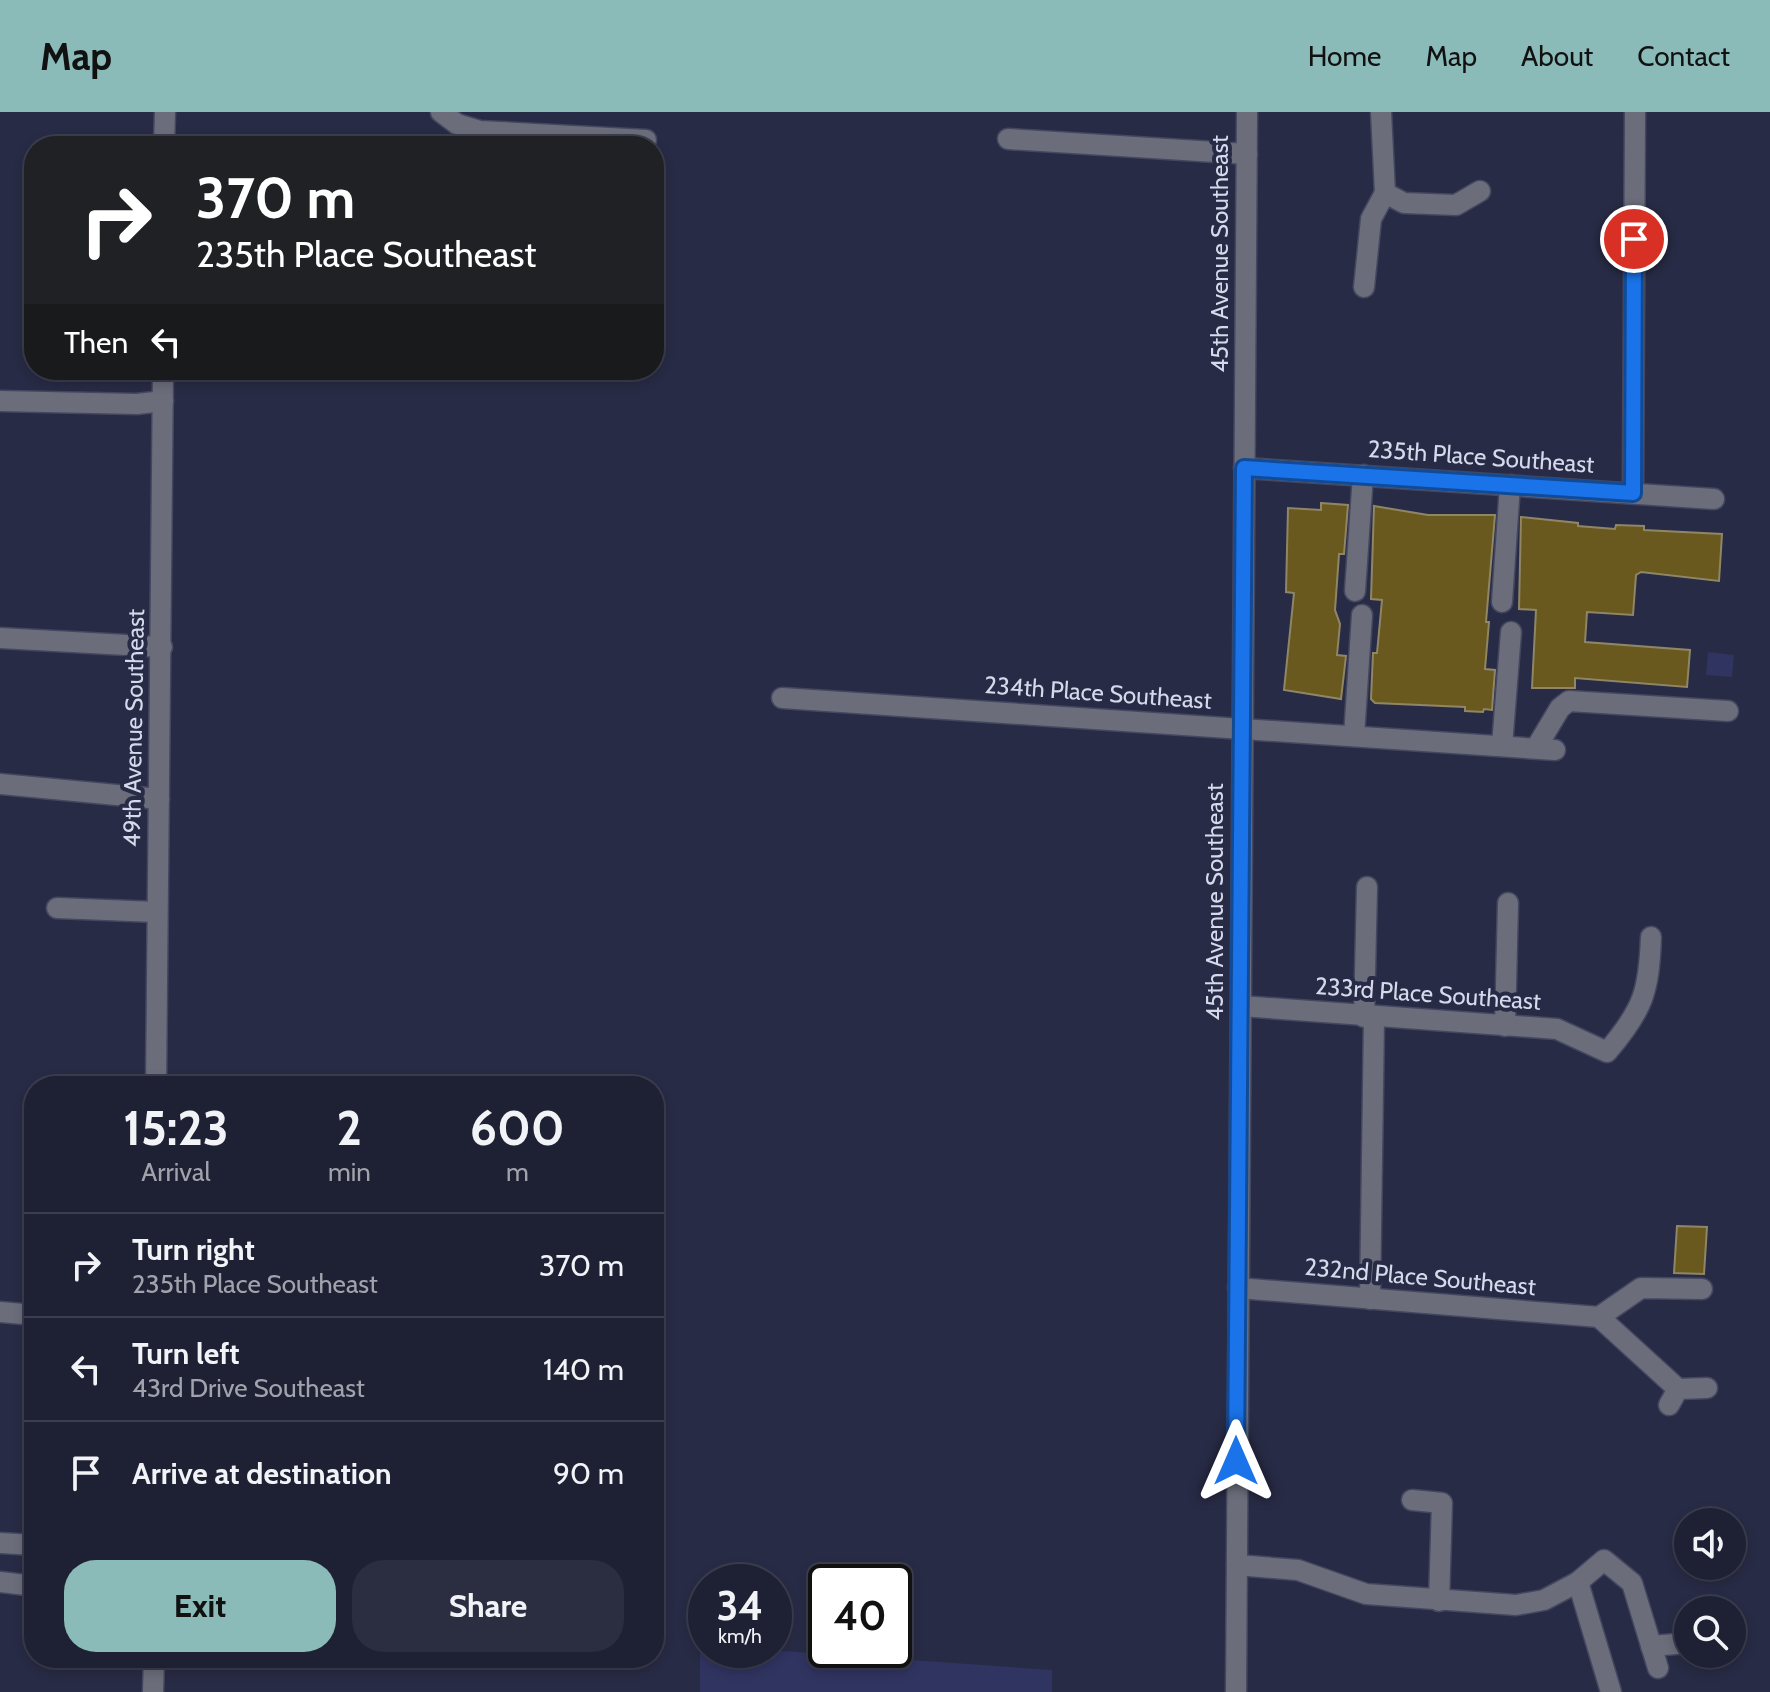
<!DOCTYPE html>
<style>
:root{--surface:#1e2034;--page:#2b2d40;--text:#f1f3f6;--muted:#a1a3ac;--line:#3c3e4f;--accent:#8bbbb9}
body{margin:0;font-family:Cabin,sans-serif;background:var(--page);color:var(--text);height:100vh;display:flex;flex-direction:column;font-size:30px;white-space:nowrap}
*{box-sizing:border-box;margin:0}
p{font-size:26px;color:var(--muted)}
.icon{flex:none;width:44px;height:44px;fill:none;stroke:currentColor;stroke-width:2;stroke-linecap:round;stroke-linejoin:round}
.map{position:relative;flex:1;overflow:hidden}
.drawer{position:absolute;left:24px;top:964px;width:640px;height:592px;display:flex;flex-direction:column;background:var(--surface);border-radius:32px;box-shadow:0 4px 12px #0003,0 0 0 2px var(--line)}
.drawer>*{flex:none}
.banner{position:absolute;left:24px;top:24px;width:640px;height:244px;border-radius:32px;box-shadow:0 4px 12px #0003,0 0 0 2px var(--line);background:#202124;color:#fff;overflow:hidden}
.controls{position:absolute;left:1674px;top:1396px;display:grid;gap:16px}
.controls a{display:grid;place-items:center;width:72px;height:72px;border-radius:50%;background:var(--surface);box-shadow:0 4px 12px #0003,0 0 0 2px var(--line);font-size:40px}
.speed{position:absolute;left:688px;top:1452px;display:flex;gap:16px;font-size:40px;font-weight:700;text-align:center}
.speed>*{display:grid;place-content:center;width:104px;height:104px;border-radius:50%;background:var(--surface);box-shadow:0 4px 12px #0003,0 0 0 2px var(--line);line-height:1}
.speed small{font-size:20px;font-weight:400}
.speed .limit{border:4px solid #111;border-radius:12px;background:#fff;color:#111}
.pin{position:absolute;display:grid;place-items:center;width:68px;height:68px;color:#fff;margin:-34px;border:4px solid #fff;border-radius:50%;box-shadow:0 2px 8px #0007}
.me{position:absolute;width:88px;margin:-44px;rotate:0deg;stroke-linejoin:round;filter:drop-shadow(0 0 6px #0008)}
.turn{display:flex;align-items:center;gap:28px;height:168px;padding:0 40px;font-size:36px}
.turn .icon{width:104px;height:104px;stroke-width:2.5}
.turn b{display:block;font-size:56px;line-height:68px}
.then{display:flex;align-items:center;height:76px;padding:0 40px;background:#0003;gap:16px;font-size:30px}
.eta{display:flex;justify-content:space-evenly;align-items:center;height:136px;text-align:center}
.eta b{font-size:48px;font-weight:700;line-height:56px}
.action{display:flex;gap:16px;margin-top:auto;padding:16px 40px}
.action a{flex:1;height:92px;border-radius:32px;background:var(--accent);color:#111;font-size:32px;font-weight:700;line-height:92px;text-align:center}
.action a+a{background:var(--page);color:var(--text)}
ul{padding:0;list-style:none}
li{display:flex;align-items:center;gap:24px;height:104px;padding:0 40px;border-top:2px solid var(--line)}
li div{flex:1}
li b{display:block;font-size:30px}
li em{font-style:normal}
header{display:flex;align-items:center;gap:48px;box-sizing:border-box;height:112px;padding:0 40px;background:var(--accent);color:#111}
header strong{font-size:38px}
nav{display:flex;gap:44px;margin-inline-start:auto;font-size:28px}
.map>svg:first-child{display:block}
</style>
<header>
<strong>Map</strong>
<nav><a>Home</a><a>Map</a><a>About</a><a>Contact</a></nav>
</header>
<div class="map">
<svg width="1770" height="1580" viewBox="0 0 1770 1580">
<rect width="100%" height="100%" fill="#282b45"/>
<!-- green -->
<g fill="#303460">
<path d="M1708,540L1734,543L1732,565L1706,563Z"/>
<path d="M700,1533L706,1534V1538H769L1052,1558V1580H700Z"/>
</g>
<!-- building -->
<g fill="#69591f" stroke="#908666" stroke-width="2">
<path d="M1321,391L1348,393L1344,442H1339L1335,498L1340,512L1337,543L1346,544L1341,587L1284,578L1294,481L1286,480L1288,396L1321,398Z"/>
<path d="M1374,394L1428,403H1495L1486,510H1489L1485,557L1495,558L1492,598L1484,597L1483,600L1465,599V595L1375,591L1371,587L1373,541H1377L1382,488L1371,487Z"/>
<path d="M1521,405L1578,411V414L1615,417L1616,413L1644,414V418L1722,422L1719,469L1641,460L1636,463L1633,503L1587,500L1585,530L1690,538L1687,575L1575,566V576H1532L1536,498L1519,497Z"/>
<path d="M1677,1114L1707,1115L1704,1162L1674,1161Z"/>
</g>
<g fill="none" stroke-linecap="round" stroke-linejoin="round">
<!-- minor casing -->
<g stroke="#444760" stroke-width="23">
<g id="minor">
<path d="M441,0L457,12L480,19L646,28"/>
<path d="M1381,0L1385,81"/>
<path d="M1008,27L1247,42"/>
<path d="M164,34L165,0"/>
<path d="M1385,81L1404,91L1456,93L1480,79"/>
<path d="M1364,175L1371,107L1385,81"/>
<path d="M0,289L137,292L163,289"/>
<path d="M1244,356L1714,387"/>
<path d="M1633,381L1635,0"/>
<path d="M1355,479L1363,363"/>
<path d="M1502,490L1510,373"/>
<path d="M0,526L162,535"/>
<path d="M782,586L1555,638"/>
<path d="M1354,624L1362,503"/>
<path d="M1502,634L1511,520"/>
<path d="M1536,636L1560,596L1569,589L1728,599"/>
<path d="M0,672L159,687"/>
<path d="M57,796L156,800"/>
<path d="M1241,894L1557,917L1607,940C1643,898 1649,880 1651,825"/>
<path d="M1364,905L1367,775"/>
<path d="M1505,914L1508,791"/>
<path d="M156,974L163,258"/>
<path d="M1238,1176L1599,1205"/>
<path d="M1370,1187L1374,906"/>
<path d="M0,1200L34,1203"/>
<path d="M1599,1205L1641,1176L1702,1177"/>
<path d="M1599,1205L1678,1277"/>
<path d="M1669,1293L1678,1277L1707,1276"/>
<path d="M1412,1388L1442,1391L1439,1489"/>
<path d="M0,1431L34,1433"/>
<path d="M1237,1453L1298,1458L1366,1482L1516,1493L1544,1488L1578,1470L1604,1448L1632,1471L1658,1556"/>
<path d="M0,1470L34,1474"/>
<path d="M1578,1470L1611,1580"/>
<path d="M1651,1534L1688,1531"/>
<path d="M153,1580L154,1546"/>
<path d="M1236,1580L1247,0"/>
</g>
</g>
<!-- minor -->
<use href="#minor" stroke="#6b6d7b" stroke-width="20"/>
</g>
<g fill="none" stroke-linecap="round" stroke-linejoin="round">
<!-- route casing -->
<g stroke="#114b97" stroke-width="20">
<path id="route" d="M1236,1349L1244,356L1633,381L1634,127"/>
</g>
<!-- route -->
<use href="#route" stroke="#1a73e8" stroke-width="14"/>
</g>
<g text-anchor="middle" stroke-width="8" stroke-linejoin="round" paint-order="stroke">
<!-- street labels -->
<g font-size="24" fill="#d6d9eb" stroke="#282b45">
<text transform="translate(1220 142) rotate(-90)" y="8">45th Avenue Southeast</text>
<text transform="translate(1481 345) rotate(4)" y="8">235th Place Southeast</text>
<text transform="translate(1098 581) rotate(4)" y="8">234th Place Southeast</text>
<text transform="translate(134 616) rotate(-89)" y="8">49th Avenue Southeast</text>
<text transform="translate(1215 790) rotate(-90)" y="8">45th Avenue Southeast</text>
<text transform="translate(1428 882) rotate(4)" y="8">233rd Place Southeast</text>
<text transform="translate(1420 1165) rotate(5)" y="8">232nd Place Southeast</text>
</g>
</g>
</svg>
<div class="controls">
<a><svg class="icon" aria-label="sound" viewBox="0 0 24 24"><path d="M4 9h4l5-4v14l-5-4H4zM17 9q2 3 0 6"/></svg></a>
<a><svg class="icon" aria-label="search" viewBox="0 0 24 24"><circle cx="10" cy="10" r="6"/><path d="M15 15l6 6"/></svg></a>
</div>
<div class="speed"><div>34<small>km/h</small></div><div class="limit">40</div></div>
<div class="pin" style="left:1634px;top:127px;background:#d93025"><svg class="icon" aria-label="arrive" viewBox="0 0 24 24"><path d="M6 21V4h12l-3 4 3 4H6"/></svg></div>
<svg class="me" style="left:1236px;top:1349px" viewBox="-20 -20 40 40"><path d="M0-17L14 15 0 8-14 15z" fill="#1a73e8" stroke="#fff" stroke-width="4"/></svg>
<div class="banner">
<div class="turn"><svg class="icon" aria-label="right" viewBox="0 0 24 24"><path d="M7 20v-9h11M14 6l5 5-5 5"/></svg><div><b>370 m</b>235th Place Southeast</div></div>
<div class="then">Then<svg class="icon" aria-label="left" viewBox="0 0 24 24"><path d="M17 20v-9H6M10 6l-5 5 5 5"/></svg></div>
</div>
<section class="drawer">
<div class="eta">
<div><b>15:23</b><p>Arrival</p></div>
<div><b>2</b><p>min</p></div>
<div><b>600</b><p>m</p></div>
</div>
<ul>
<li><svg class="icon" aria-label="right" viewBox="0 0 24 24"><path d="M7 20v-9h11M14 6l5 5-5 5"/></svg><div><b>Turn right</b><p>235th Place Southeast</p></div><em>370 m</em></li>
<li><svg class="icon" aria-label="left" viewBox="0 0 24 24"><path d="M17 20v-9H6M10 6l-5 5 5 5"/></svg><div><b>Turn left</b><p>43rd Drive Southeast</p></div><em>140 m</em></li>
<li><svg class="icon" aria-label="arrive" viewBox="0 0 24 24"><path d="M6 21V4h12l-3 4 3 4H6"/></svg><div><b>Arrive at destination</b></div><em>90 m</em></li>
</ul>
<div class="action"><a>Exit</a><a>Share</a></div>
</section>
</div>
